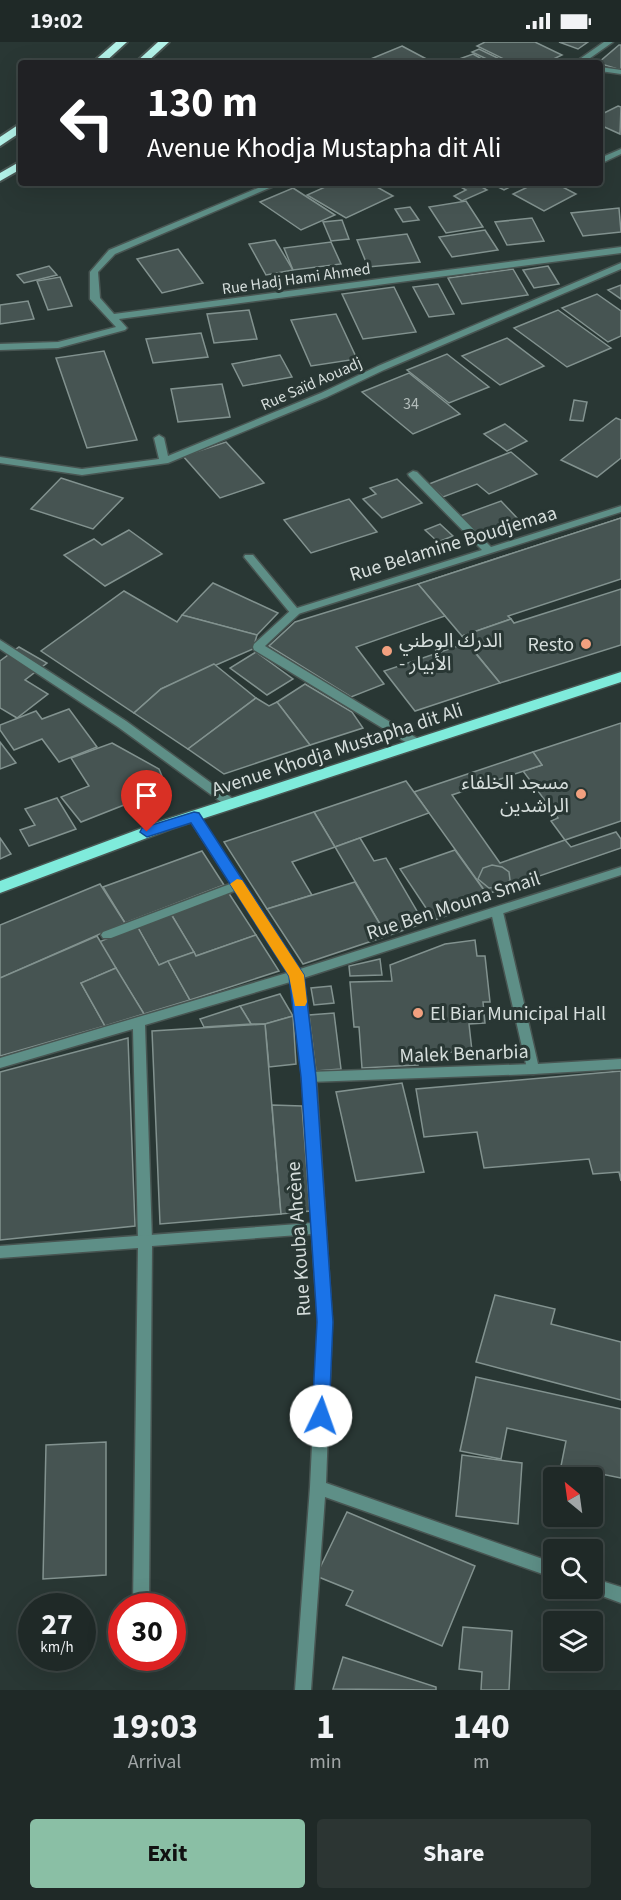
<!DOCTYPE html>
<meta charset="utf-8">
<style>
:root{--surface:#1f2927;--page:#2c3533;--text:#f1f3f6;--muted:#a1a6a7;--line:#3c4544;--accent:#8abfa5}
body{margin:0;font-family:"Source Sans 3","Noto Sans Arabic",sans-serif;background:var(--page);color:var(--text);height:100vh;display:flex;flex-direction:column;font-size:22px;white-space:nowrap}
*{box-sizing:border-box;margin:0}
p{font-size:20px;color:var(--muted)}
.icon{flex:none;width:33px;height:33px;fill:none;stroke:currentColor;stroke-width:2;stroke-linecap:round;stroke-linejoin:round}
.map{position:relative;height:1648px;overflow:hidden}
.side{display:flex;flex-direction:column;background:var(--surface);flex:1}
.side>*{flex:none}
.guide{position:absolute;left:18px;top:18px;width:585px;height:126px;border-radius:6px;box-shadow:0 6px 24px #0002,0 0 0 2px var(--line);background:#202124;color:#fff;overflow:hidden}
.needle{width:39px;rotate:331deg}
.tools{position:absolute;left:543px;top:1425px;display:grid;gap:12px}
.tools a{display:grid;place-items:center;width:60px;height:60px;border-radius:6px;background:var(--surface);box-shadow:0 6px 24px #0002,0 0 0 2px var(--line);font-size:30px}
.speed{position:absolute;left:18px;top:1551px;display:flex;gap:12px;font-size:30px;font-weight:700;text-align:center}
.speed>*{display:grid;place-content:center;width:78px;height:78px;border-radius:50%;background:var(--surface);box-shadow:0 6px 24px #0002,0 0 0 2px var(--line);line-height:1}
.speed small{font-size:15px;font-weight:400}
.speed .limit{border:9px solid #d22;background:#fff;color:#111}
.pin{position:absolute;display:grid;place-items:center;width:51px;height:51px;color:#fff;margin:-62px -26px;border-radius:50% 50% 50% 0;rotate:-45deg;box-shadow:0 0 6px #0007}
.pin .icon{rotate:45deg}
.me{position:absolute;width:66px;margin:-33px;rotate:3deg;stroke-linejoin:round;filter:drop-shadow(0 0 4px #0008)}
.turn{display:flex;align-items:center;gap:21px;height:126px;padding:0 30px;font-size:27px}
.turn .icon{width:78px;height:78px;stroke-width:2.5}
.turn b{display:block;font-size:42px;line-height:51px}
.eta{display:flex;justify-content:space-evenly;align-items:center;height:102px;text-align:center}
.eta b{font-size:36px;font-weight:700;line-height:42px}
.cta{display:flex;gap:12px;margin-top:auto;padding:12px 30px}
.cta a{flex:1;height:69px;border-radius:6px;background:var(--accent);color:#111;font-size:24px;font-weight:700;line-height:69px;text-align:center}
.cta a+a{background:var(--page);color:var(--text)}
.status{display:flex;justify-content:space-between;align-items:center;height:42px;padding:0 30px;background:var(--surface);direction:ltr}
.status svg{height:16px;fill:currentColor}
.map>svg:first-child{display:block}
</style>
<div class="status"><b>19:02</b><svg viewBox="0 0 49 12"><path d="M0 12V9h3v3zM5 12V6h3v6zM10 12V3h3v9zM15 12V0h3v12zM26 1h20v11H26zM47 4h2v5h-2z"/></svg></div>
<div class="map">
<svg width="621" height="1648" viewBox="0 0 621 1648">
<rect width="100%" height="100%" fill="#293734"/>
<!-- building -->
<g fill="#465452" stroke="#82928f" stroke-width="1.5">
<path d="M485,0H535L562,13L545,21H512L477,4Z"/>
<path d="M559,0H588L578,7Z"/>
<path d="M619,3H621V28L598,21Z"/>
<path d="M402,4L434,21H361Z"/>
<path d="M479,7L508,21H495L472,10Z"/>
<path d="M473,12L489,21H448Z"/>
<path d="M618,64L621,65L620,92L600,83V73Z"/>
<path d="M334,141H370L393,154L346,176L307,153Z"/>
<path d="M454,141H475L487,148L462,159L454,154L466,148Z"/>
<path d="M490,141H518L504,148Z"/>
<path d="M536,141H555L576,152L544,169L513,152Z"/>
<path d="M293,146L335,173L301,188L260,160Z"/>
<path d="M466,159L483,185L446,191L429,165Z"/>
<path d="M410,165L419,178L403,180L395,167Z"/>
<path d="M619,166L621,190L583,194L571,171Z"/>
<path d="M532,176L544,199L507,203L495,180Z"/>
<path d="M342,178L349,197L331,199L323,180Z"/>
<path d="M485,188L498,208L452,215L439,195Z"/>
<path d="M407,192L420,220L368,225L357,198Z"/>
<path d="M275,198L293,228L266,233L249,202Z"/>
<path d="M331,200L341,222L293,228L284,206Z"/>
<path d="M178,207L203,241L162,251L137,217Z"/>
<path d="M49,224L57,233L24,241L17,233Z"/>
<path d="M548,224L559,242L534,246L523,228Z"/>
<path d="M513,227L528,253L462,262L448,236Z"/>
<path d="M60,235L72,264L48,268L37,239Z"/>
<path d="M438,242L454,272L429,275L413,245Z"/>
<path d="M621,243V257L608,248Z"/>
<path d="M394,245L416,290L363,297L342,252Z"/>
<path d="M597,252L621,269V294L608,300L562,266Z"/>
<path d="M28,259L34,277L0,282V263Z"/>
<path d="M249,268L257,297L214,301L207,272Z"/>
<path d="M558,268L611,306L567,325L514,286Z"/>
<path d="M336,272L357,317L311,324L291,278Z"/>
<path d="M201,291L208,315L153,321L146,297Z"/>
<path d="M507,296L544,324L500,343L462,314Z"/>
<path d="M104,309L137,398L87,406L56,316Z"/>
<path d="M447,312L489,345L449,361L407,328Z"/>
<path d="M280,313L292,335L243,344L232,322Z"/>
<path d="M409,331L460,372L413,392L362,350Z"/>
<path d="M222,342L230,375L178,380L171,347Z"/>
<path d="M574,358L587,360L583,379L570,378Z"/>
<path d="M616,376L621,378V416L597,435L561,418Z"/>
<path d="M505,382L527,399L507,409L484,392Z"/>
<path d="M226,400L264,441L220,456L183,414Z"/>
<path d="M511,410L537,432L489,452L477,442L443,455L429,442Z"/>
<path d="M61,436L123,456L93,487L31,467Z"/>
<path d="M397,437L422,461L382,476L363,457L376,452L370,446Z"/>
<path d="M349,457L377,490L311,511L284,478Z"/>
<path d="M501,459L518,477L478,492L460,474Z"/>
<path d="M621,476V517L611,520L607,516L593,521L590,518L513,543L516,547L501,552L504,555L484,561L481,558L458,565L454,561L438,566L418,542Z"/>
<path d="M621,476V537L508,574L511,577L462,594L418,542Z"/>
<path d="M440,482L453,494L438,500L425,488Z"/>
<path d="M129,488L162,512L105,544L64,513L94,497L102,503Z"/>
<path d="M213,541L278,571L257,593L182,573Z"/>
<path d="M418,542L445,574L356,605L384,642L351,655L269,604L295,580Z"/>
<path d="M621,547V603L500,641L462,594L511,577L514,581Z"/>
<path d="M124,549L177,580L182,573L257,593L253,607L161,647L134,671L41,609Z"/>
<path d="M467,601L500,641L415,669L384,629Z"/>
<path d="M19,605L47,621L25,638L48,652L17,676L0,666V619Z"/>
<path d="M256,610L293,637L267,653L230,626Z"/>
<path d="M214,622L256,656L188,707L134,671L161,647Z"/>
<path d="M305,642L352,670L363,686L310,703L277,660Z"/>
<path d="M256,656L269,664L277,660L310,703L224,732L188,707Z"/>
<path d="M69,667L97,705L59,720L42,697L14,708L0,688V683L36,669L42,677Z"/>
<path d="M621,681V779L565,798L551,779L558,776L523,729L542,723L533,710Z"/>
<path d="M0,700L16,721L0,727Z"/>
<path d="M112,701L159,727L167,746L81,780L61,755L89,744L71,716Z"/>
<path d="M533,710L542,723L452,753L500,821L565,798L571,805L616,790L621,797V806L487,852L414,750Z"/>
<path d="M406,739L429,771L335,805L314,770Z"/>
<path d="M57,756L76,787L29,804L20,788L35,783L25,767Z"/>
<path d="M314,770L335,805L292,820L312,853L267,867L224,800Z"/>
<path d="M0,796L11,812L0,817Z"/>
<path d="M360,796L374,819L386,816L424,881L387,894L335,805Z"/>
<path d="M455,808L491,858L434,878L400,827Z"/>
<path d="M202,809L224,843L125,881L103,845Z"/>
<path d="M492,823L502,825L509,830L510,838L505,844L489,846L478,837L483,826Z"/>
<path d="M355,840L387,894L303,922L267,867Z"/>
<path d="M100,842L125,881L0,936V883Z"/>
<path d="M228,850L256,893L196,914L171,872Z"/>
<path d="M171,872L194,910L159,923L137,884Z"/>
<path d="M137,884L159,923L168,919L190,958L144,972L99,900Z"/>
<path d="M256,893L279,929L190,958L168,919L194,910L196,914Z"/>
<path d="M97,894L116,926L81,941L105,984L0,1014V936Z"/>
<path d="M475,898L477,914H485L490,960H483L485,981L469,982L472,1009L416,1012L418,1023L362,1026L359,985H354L350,940L392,939L390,923L445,902Z"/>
<path d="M380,917L382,933L350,934L349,924Z"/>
<path d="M116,926L144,972L105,984L81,941Z"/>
<path d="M331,944L334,961L314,963L311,946Z"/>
<path d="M280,952L293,974L265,982H251L240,964Z"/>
<path d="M240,964L251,982L204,985L200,977Z"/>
<path d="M334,971L341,1027L316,1029L309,973Z"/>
<path d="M293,974L296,1022L269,1025L265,982Z"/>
<path d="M265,982L281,1172L160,1182L152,989Z"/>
<path d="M128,996L135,1184L0,1198V1030Z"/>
<path d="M621,1029V1139L619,1130L593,1132L589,1117L484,1126L477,1090L424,1095L416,1047Z"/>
<path d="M402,1041L424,1130L356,1139L336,1050Z"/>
<path d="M272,1063L302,1064L310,1169L281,1172Z"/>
<path d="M495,1253L555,1267L551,1282L621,1300V1358L476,1320Z"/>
<path d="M476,1335L621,1367V1436L561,1424L566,1399L507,1386L501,1417L460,1409Z"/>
<path d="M106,1400V1533L43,1537L46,1403Z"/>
<path d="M462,1413L522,1421L518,1482L456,1474Z"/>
<path d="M347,1470L475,1524L442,1604L346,1563L353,1549L316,1534Z"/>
<path d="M463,1585L512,1589L509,1648H481L482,1630L459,1627Z"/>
<path d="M343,1615L436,1645V1648L333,1647Z"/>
</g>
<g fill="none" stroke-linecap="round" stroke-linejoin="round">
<!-- service casing -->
<g stroke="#485552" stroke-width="3">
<g id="service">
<path d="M295,567L300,570L299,572L265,604L420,698L422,701L420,704H412L254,608L253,605L254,602L291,568Z"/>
<path d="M238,839L242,840L244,843L242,846L111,896H103L101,893L103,890Z"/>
</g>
</g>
<!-- pedestrian casing -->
<g stroke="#485552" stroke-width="3">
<g id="pedestrian">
<path d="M621,825V833L297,938L145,983L152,1198L150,1202L145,1204L140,1202L138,1198L133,987L0,1026V1016L297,928Z"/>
<path d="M533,1022L538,1023L540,1027L538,1031L533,1032L309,1040L304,1039L302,1035L304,1031L309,1030Z"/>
</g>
</g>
<!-- minor casing -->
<g stroke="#485552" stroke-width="3">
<g id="minor">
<path d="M604,0H613L583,21H574Z"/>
<path d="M600,25L621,28V32L600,29Z"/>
<path d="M621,107V112L600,122V116Z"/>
<path d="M270,141H281L115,212L98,230L100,256L114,272L621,205V211L119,277L127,286L125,288L58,306L0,308V302L58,300L116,285L90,257V230L109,208Z"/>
<path d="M621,221V227L384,328L327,355L168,421L82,433L0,421V415L82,427L159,417L154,396L159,393L164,396L168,414L321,351L378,324Z"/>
<path d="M413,429L417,430L491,505L621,464V470L295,573L291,572L244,515L245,513H253L297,566L482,508L409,434L408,432Z"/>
<path d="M194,771L198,772L303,933L316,1035L332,1280L326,1441L554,1521V1536L325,1455L311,1648H295L310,1445L318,1280L312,1192L152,1204L149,1564H133L138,1206L0,1216V1204L312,1181L302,1035L291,934L190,778L188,775Z"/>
<path d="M497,865L501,867L503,870L538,1022L621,1017V1027L533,1032L528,1031L491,870L493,867Z"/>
<path d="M592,1536L621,1545V1561L586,1548V1546H592Z"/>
</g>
</g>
<!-- tertiary casing -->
<g stroke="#485552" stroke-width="3">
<path id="tertiary" d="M0,598L126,679L236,759L238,762L236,765H228L118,685L0,607Z"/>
</g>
<!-- primary casing -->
<g stroke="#485552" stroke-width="3">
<path id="primary" d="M621,630V640L171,787L0,851V839L161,779Z"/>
</g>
<!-- trunk casing -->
<g stroke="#485552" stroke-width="4">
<g id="trunk">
<path d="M116,0H127L104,21H92Z"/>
<path d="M158,0H169L146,21H135Z"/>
<path d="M21,81V90L0,104V95Z"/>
<path d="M21,119V127L0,139V131Z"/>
</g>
</g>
<!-- service -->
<use href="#service" fill="#5e8f87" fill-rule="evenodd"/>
<!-- pedestrian -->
<use href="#pedestrian" fill="#5e8f87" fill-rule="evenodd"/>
<!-- minor -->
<use href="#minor" fill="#5e8f87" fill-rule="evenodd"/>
<!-- tertiary -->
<use href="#tertiary" fill="#5e8f87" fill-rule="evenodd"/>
<!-- primary -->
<use href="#primary" fill="#7febdb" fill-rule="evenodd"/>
<!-- trunk -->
<use href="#trunk" fill="#b2f2e8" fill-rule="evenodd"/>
</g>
<!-- route -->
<path fill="#1a73e8" stroke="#114b97" stroke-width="1.5" d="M194,770L199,771L304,933L316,1035L333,1280L329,1374L327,1380L321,1382L315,1380L312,1374L317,1280L301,1035L289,934L191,781L147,795L140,790L142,786Z"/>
<!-- slow -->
<path fill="#f59e0b" d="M237,837L242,838L304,933L307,960L305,964H295L289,934L230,842Z"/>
<!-- markers -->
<g fill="#f2a07f" stroke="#293734" stroke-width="2">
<circle cx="586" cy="602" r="6"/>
<circle cx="387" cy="609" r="6"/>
<circle cx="581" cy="752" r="6"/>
<circle cx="418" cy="971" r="6"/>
</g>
<g text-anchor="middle" stroke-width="6" stroke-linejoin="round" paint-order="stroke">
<!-- far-street labels -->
<g font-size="16" fill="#d6dedc" stroke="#293734">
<text transform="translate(296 236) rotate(-8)" y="6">Rue Hadj Hami Ahmed</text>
<text transform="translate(311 341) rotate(-24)" y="6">Rue Saïd Aouadj</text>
</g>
<!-- number labels -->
<g font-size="16" fill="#b2bcba">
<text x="411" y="367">34</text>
</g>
<!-- street labels -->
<g font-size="20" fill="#d6dedc" stroke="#293734">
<text transform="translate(453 501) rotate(-17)" y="7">Rue Belamine Boudjemaa</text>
<text transform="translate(337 707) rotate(-18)" y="7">Avenue Khodja Mustapha dit Ali</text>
<text transform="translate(453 863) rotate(-18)" y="7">Rue Ben Mouna Smail</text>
<text transform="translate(464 1011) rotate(-2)" y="7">Malek Benarbia</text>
<text transform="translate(298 1197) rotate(-94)" y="7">Rue Kouba Ahcène</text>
</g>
<!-- poi labels -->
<g font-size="20" fill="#d6dedc" stroke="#293734" text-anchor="start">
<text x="399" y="605">الدرك الوطني<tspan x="399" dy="23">- الأبيار</tspan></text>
<text x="574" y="609" text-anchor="end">Resto</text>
<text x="569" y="747" text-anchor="end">مسجد الخلفاء<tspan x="569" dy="23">الراشدين</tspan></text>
<text x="430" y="978">El Biar Municipal Hall</text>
</g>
</g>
</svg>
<div class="tools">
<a><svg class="needle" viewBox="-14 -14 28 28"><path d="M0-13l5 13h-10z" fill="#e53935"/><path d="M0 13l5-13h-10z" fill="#a1a6a7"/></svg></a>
<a><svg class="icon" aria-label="search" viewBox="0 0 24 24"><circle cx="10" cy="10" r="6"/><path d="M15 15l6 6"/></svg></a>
<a><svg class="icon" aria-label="layers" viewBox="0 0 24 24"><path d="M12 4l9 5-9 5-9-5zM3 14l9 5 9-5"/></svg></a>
</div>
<div class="speed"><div>27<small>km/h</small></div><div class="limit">30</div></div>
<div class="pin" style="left:147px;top:790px;background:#d93025"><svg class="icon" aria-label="arrive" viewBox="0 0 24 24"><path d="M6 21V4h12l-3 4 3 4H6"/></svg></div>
<svg class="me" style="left:321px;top:1374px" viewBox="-20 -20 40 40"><circle r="19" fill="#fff"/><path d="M0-13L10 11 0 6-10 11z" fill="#1a73e8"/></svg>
<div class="guide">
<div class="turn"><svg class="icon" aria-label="left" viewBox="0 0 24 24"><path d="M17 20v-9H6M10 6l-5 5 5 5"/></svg><div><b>130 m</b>Avenue Khodja Mustapha dit Ali</div></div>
</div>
</div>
<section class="side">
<div class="eta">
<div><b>19:03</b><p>Arrival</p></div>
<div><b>1</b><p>min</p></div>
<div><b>140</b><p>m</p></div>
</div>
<div class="cta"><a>Exit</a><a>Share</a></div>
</section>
